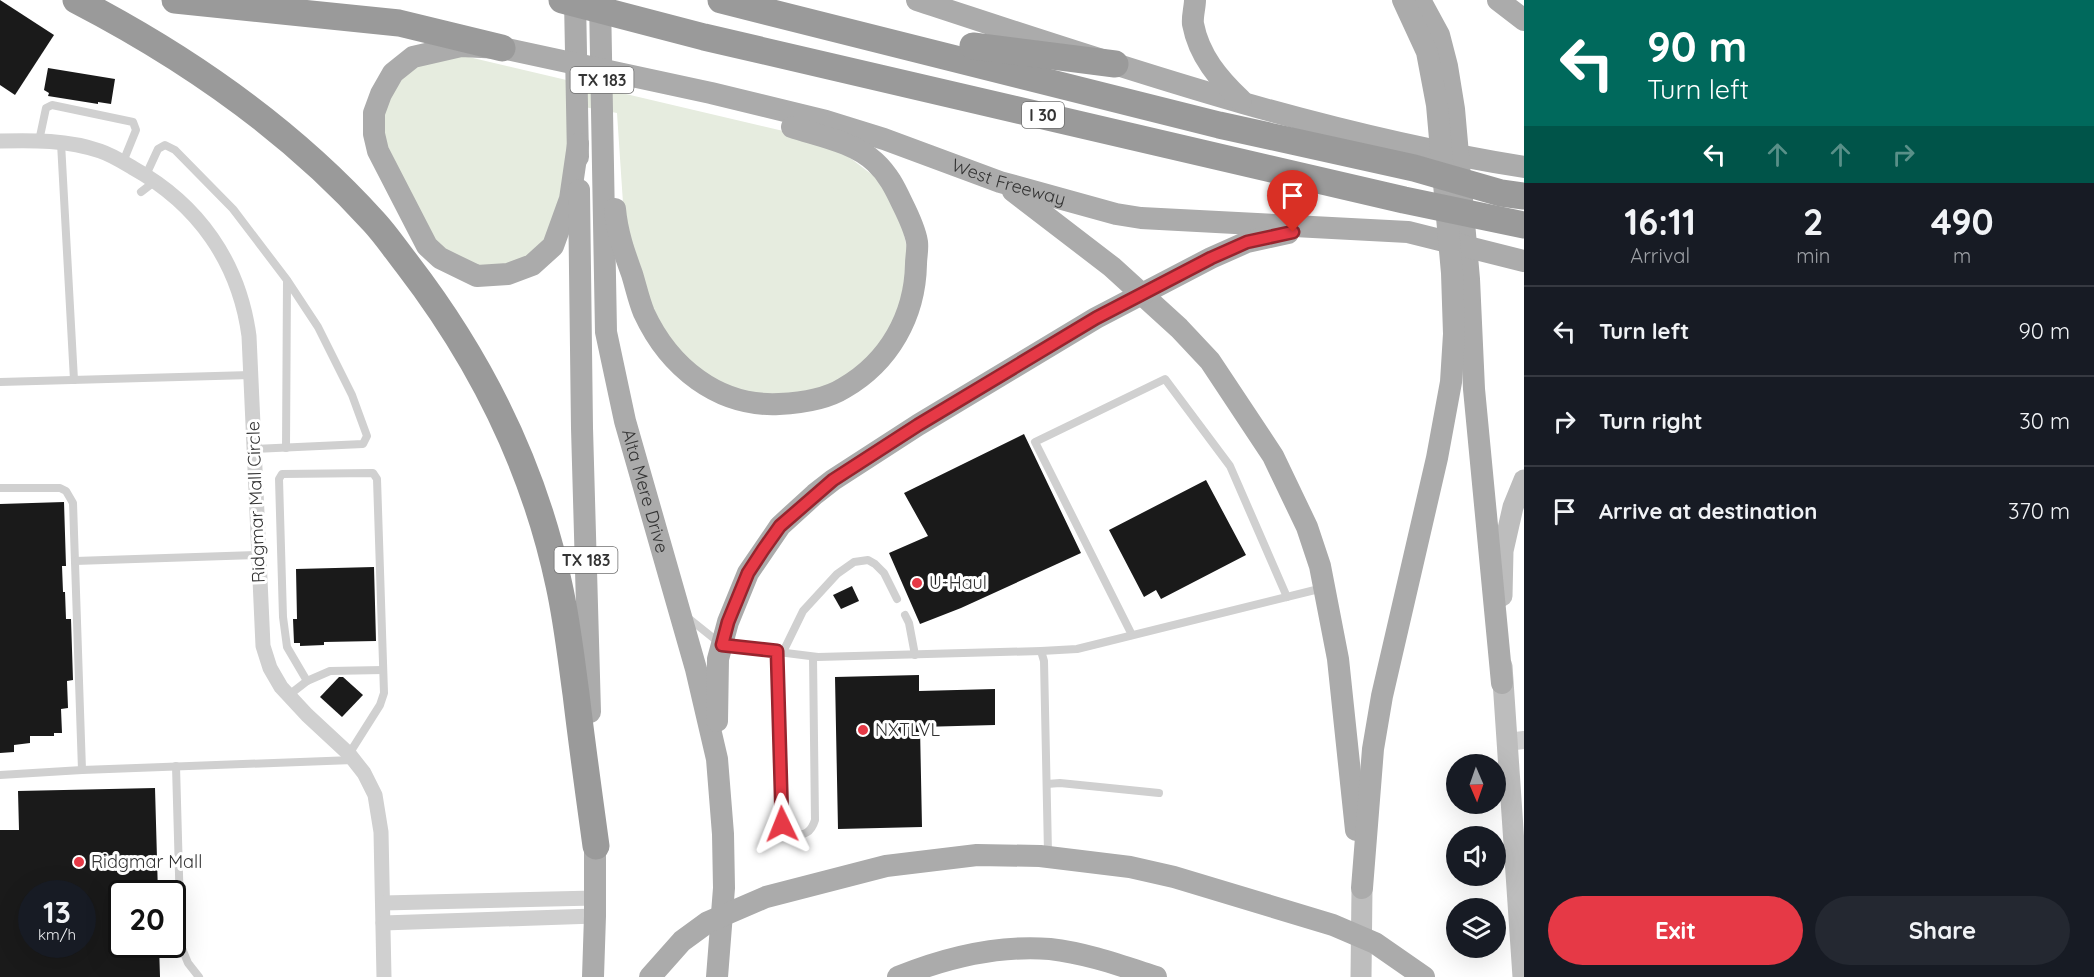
<!DOCTYPE html>
<style>
:root{--surface:#171b24;--page:#242831;--text:#f1f3f6;--muted:#9ea1a6;--line:#363941;--accent:#e63946}
body{margin:0;font-family:Quicksand,sans-serif;background:var(--page);color:var(--text);height:100vh;display:flex;flex-direction:column;font-size:22px;white-space:nowrap}
*{box-sizing:border-box;margin:0}
p{font-size:20px;color:var(--muted)}
.icon{flex:none;width:33px;height:33px;fill:none;stroke:currentColor;stroke-width:2;stroke-linecap:round;stroke-linejoin:round}
.map{position:relative;flex:1;overflow:hidden}
.details{display:flex;flex-direction:column;background:var(--surface);width:570px}
.details>*{flex:none}
.hud{background:#00695c;color:#fff;overflow:hidden}
.needle{width:39px;rotate:178deg}
.tools{position:absolute;left:1446px;top:754px;display:grid;gap:12px}
.tools a{display:grid;place-items:center;width:60px;height:60px;border-radius:50%;background:var(--surface);box-shadow:0 6px 24px #0002;font-size:30px}
.speed{position:absolute;left:18px;top:880px;display:flex;gap:12px;font-size:30px;font-weight:700;text-align:center}
.speed>*{display:grid;place-content:center;width:78px;height:78px;border-radius:50%;background:var(--surface);box-shadow:0 6px 24px #0002;line-height:1}
.speed small{font-size:15px;font-weight:400}
.speed .limit{border:3px solid #111;border-radius:9px;background:#fff;color:#111}
.pin{position:absolute;display:grid;place-items:center;width:51px;height:51px;color:#fff;margin:-62px -26px;border-radius:50% 50% 50% 0;rotate:-45deg;box-shadow:0 0 6px #0007}
.pin .icon{rotate:45deg}
.me{position:absolute;width:66px;margin:-33px;rotate:358deg;stroke-linejoin:round;filter:drop-shadow(0 0 4px #0008)}
.turn{display:flex;align-items:center;gap:21px;height:126px;padding:0 24px;font-size:27px}
.turn .icon{width:78px;height:78px;stroke-width:2.5}
.turn b{display:block;font-size:42px;line-height:51px}
.lanes{display:flex;align-items:center;height:57px;padding:0 24px;background:#0003;justify-content:center;gap:30px;direction:ltr}
.lanes .off{opacity:.35}
.eta{display:flex;justify-content:space-evenly;align-items:center;height:102px;text-align:center}
.eta b{font-size:36px;font-weight:700;line-height:42px}
.button{display:flex;gap:12px;margin-top:auto;padding:12px 24px}
.button a{flex:1;height:69px;border-radius:36px;background:var(--accent);color:#fff;font-size:24px;font-weight:700;line-height:69px;text-align:center}
.button a+a{background:var(--page);color:var(--text)}
ul{padding:0;list-style:none}
li{display:flex;align-items:center;gap:18px;height:90px;padding:0 24px;border-top:2px solid var(--line)}
li div{flex:1}
li b{display:block;font-size:22px}
li em{font-style:normal}
main{display:flex;flex:1;min-height:0}
.map>svg:first-child{display:block}
</style>
<main>
<div class="map">
<svg width="1524" height="977" viewBox="0 0 1524 977">
<rect width="100%" height="100%" fill="#fff"/>
<!-- green -->
<path fill="#e6ecdf" d="M456,54L809,137L841,151L879,180L902,224L908,254L907,293L883,347L840,384L811,392L750,395L707,380L672,348L649,299L624,218L617,113L568,104L566,190L541,247L523,263L481,270L459,261L430,239L383,137L386,104L403,75L429,58Z"/>
<!-- building -->
<g fill="#1a1a1a" fill-rule="evenodd">
<path d="M0,0L54,35L15,95L0,85Z"/>
<path d="M48,68L115,79L111,104L98,102V104L48,96L49,93L44,90Z"/>
<path d="M1024,434L1081,553L961,608L920,624L889,553L928,536L904,493Z"/>
<path d="M1206,480L1246,555L1161,599L1156,590L1144,597L1109,530Z"/>
<path d="M64,502L66,566H62L63,592H65L66,619H71L73,680L67,681L68,708L61,709L62,733H54V736H30V743L14,745V752L0,753V504Z"/>
<path d="M374,567L376,641L324,642V645L300,646V643H294L293,619H297L296,569Z"/>
<path d="M852,586L859,601L841,609L833,595Z"/>
<path d="M919,675V691L995,689V725L920,727L922,827L838,829L835,677Z"/>
<path d="M339,677H343L363,695L342,717L320,697Z"/>
<path d="M155,788L158,894H122V945H159L160,977H0V830H19L18,791ZM32,894H82V945H32Z"/>
</g>
<g fill="none" stroke-linecap="round" stroke-linejoin="round">
<!-- service -->
<g stroke="#d0d0d0" stroke-width="8">
<path d="M39,141L46,108L52,105L133,122L136,130L123,162"/>
<path d="M61,143L74,380"/>
<path d="M146,175L158,149L165,145L175,150L233,209L287,280L318,327L352,395L367,436L363,444L254,449"/>
<path d="M141,192L154,182"/>
<path d="M0,382L251,375"/>
<path d="M286,448L287,281"/>
<path d="M0,488H60L66,491L73,503L82,770"/>
<path d="M75,561L258,555"/>
<path d="M905,615L909,623L915,655"/>
<path d="M687,617L722,645L818,657L1041,651"/>
<path d="M1132,635L1035,442L1165,379L1230,466L1287,597"/>
<path d="M777,652L782,824L792,835C805,835 811,833 815,820L813,657"/>
<path d="M783,652L803,611L837,574L854,562L868,560L875,564L884,573L897,599"/>
<path d="M307,681L330,671L383,670"/>
<path d="M289,695L307,681L287,647L283,617L279,479L282,474L373,473L377,479L384,693L380,705L349,754"/>
<path d="M176,766L181,946L188,963L199,977"/>
<path d="M0,775L82,770L353,760"/>
<path d="M1047,784L1060,783L1159,793"/>
<path d="M1048,853L1044,661L1041,651L1077,649L1323,588"/>
</g>
<!-- minor -->
<g stroke="#d0d0d0" stroke-width="15">
<path d="M0,141C33,140 68,140 100,151C112,155 123,162 133,168C198,204 239,262 249,336L263,646L270,668L281,687L307,715L349,754L364,773L375,795L381,832L384,977"/>
<path d="M383,903L595,898"/>
<path d="M383,923L595,916"/>
</g>
<!-- tertiary -->
<path stroke="#d0d0d0" stroke-width="18" d="M1507,742L1524,740"/>
<!-- secondary -->
<g stroke="#bdbdbd" stroke-width="21">
<path d="M1502,596L1503,551L1513,507L1524,480"/>
<path d="M1502,666L1523,977"/>
<path d="M1361,977L1362,888"/>
</g>
<!-- primary -->
<g stroke="#ababab" stroke-width="22">
<path d="M575,0L578,157"/>
<path id="s1" d="M600,0L606,332L625,421L696,669L717,759L723,834L724,888L717,977"/>
<path d="M917,0C1116,65 1316,134 1524,167"/>
<path d="M1195,0C1195,7 1192,17 1193,24C1199,56 1219,79 1241,100"/>
<path d="M1420,0L1439,35L1447,66L1454,109L1469,279L1474,389L1502,683"/>
<path d="M1498,0L1524,20"/>
<path id="s2" d="M578,144L570,199L553,246L532,265L508,274L477,276L440,258L427,246L378,151L374,134V113L381,94L393,73L413,57L461,46L502,48L711,93L826,121L884,139L1000,182L1116,214L1141,218L1408,232L1524,261"/>
<path d="M579,190L582,428L590,712"/>
<path d="M1013,191L1112,267L1179,328L1210,361L1273,456L1307,527L1320,566L1338,659L1356,830"/>
<path d="M615,209C617,232 624,252 632,274C636,287 639,301 644,313C669,367 718,407 779,404C800,403 825,400 844,388C889,362 915,316 916,264C916,257 918,249 917,242C915,229 908,215 902,203C895,188 888,174 875,162C854,142 819,136 792,127"/>
<path d="M717,721L718,659L728,622L748,573L780,526L815,494L833,480L918,425L1096,318L1211,258L1247,242L1288,233"/>
<path d="M1362,888L1373,749L1382,696L1437,458L1451,382L1454,334L1452,273L1437,105L1427,52L1403,0"/>
<path d="M593,977L595,916V829"/>
<path d="M650,977L682,941L708,922L766,897L886,866L977,855L1040,856L1130,867L1174,877L1333,925L1375,943L1424,977"/>
<path d="M898,977C945,958 999,945 1050,949C1086,953 1122,966 1156,977"/>
</g>
<!-- motorway -->
<g stroke="#9a9a9a" stroke-width="27">
<path d="M76,0C186,57 291,130 374,222C386,235 396,250 407,264C480,359 534,467 559,585C567,621 571,658 576,694C582,745 589,795 596,846"/>
<path d="M175,0L399,23L502,48"/>
<path d="M562,0L704,37L1404,200L1524,225"/>
<path d="M721,0L1219,125L1414,168L1501,193L1524,196"/>
<path d="M973,46L1115,64"/>
</g>
</g>
<g fill="none" stroke-linecap="round" stroke-linejoin="round">
<!-- route casing -->
<g stroke="#96252e" stroke-width="15">
<path id="route" d="M782,824L777,651L722,645L728,622L748,573L763,550L780,526L833,480L918,425L1096,318L1211,258L1247,242L1293,232"/>
</g>
<!-- route -->
<use href="#route" stroke="#e63946" stroke-width="10"/>
</g>
<!-- markers -->
<g fill="#e63946" stroke="#fff" stroke-width="2">
<circle cx="917" cy="583" r="6"/>
<circle cx="863" cy="730" r="6"/>
<circle cx="79" cy="862" r="6"/>
</g>
<g text-anchor="middle" stroke-width="6" stroke-linejoin="round" paint-order="stroke">
<!-- shield labels -->
<g fill="#fff" stroke="#707070" stroke-width="1.5">
<rect x="570.5" y="67" width="63" height="26" rx="4.5"/>
<rect x="1022" y="102" width="42" height="26" rx="4.5"/>
<rect x="554.5" y="547" width="63" height="26" rx="4.5"/>
</g>
<g font-size="16" font-weight="bold" fill="#333">
<text x="602" y="86">TX 183</text>
<text x="1043" y="121">I 30</text>
<text x="586" y="566">TX 183</text>
</g>
<!-- street labels -->
<g font-size="18" fill="#333" stroke="#fff">
<text dy="6" stroke="none"><textPath href="#s2" startOffset="1080">West Freeway</textPath></text>
<text dy="6" stroke="none"><textPath href="#s1" startOffset="496">Alta Mere Drive</textPath></text>
<text transform="translate(256 502) rotate(-92)" y="6">Ridgmar Mall Circle</text>
</g>
<!-- poi labels -->
<g font-size="18" fill="#333" stroke="#fff" text-anchor="start">
<text x="929" y="589">U-Haul</text>
<text x="875" y="736">NXTLVL</text>
<text x="91" y="868">Ridgmar Mall</text>
</g>
</g>
</svg>
<div class="tools">
<a><svg class="needle" viewBox="-14 -14 28 28"><path d="M0-13l5 13h-10z" fill="#e53935"/><path d="M0 13l5-13h-10z" fill="#9ea1a6"/></svg></a>
<a><svg class="icon" aria-label="sound" viewBox="0 0 24 24"><path d="M4 9h4l5-4v14l-5-4H4zM17 9q2 3 0 6"/></svg></a>
<a><svg class="icon" aria-label="layers" viewBox="0 0 24 24"><path d="M12 4l9 5-9 5-9-5zM3 14l9 5 9-5"/></svg></a>
</div>
<div class="speed"><div>13<small>km/h</small></div><div class="limit">20</div></div>
<div class="pin" style="left:1293px;top:232px;background:#d93025"><svg class="icon" aria-label="arrive" viewBox="0 0 24 24"><path d="M6 21V4h12l-3 4 3 4H6"/></svg></div>
<svg class="me" style="left:782px;top:824px" viewBox="-20 -20 40 40"><path d="M0-17L14 15 0 8-14 15z" fill="#e63946" stroke="#fff" stroke-width="4"/></svg>
</div>
<section class="details">
<div class="hud">
<div class="turn"><svg class="icon" aria-label="left" viewBox="0 0 24 24"><path d="M17 20v-9H6M10 6l-5 5 5 5"/></svg><div><b>90 m</b>Turn left</div></div>
<div class="lanes"><svg class="icon" aria-label="left" viewBox="0 0 24 24"><path d="M17 20v-9H6M10 6l-5 5 5 5"/></svg><svg class="icon off" aria-label="ahead" viewBox="0 0 24 24"><path d="M12 20V5M6 11l6-6 6 6"/></svg><svg class="icon off" aria-label="ahead" viewBox="0 0 24 24"><path d="M12 20V5M6 11l6-6 6 6"/></svg><svg class="icon off" aria-label="right" viewBox="0 0 24 24"><path d="M7 20v-9h11M14 6l5 5-5 5"/></svg></div>
</div>
<div class="eta">
<div><b>16:11</b><p>Arrival</p></div>
<div><b>2</b><p>min</p></div>
<div><b>490</b><p>m</p></div>
</div>
<ul>
<li><svg class="icon" aria-label="left" viewBox="0 0 24 24"><path d="M17 20v-9H6M10 6l-5 5 5 5"/></svg><div><b>Turn left</b></div><em>90 m</em></li>
<li><svg class="icon" aria-label="right" viewBox="0 0 24 24"><path d="M7 20v-9h11M14 6l5 5-5 5"/></svg><div><b>Turn right</b></div><em>30 m</em></li>
<li><svg class="icon" aria-label="arrive" viewBox="0 0 24 24"><path d="M6 21V4h12l-3 4 3 4H6"/></svg><div><b>Arrive at destination</b></div><em>370 m</em></li>
</ul>
<div class="button"><a>Exit</a><a>Share</a></div>
</section>
</main>
